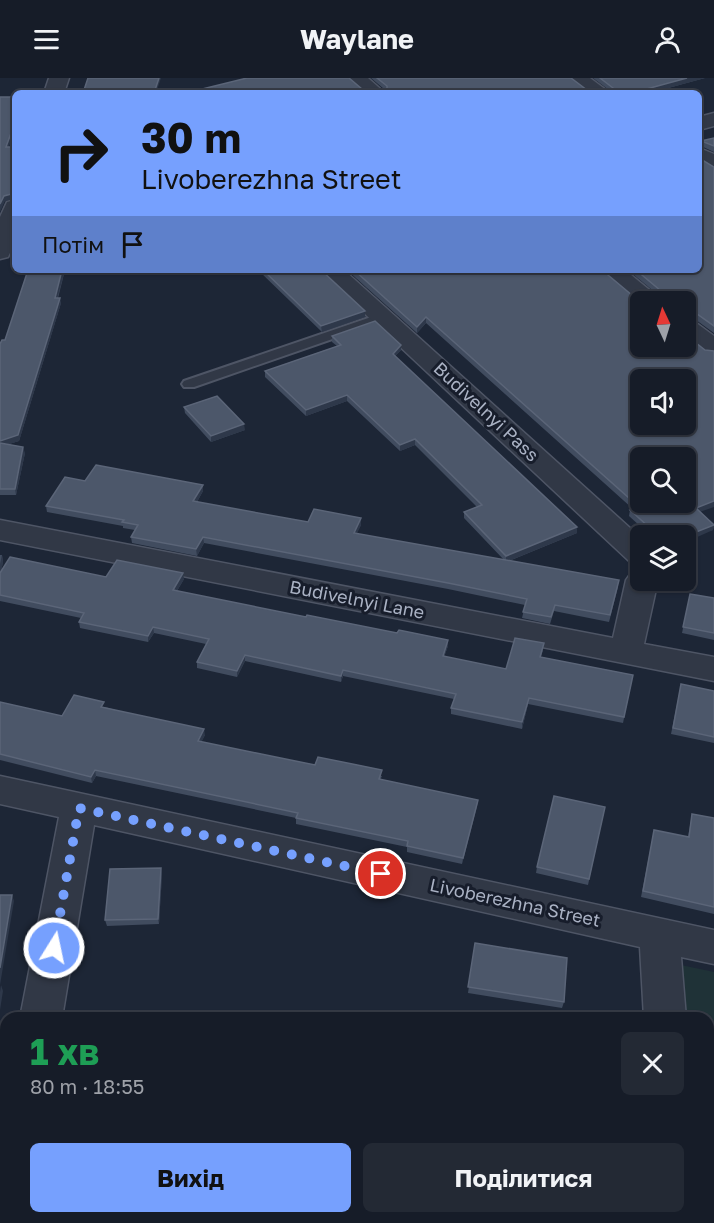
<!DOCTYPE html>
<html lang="uk">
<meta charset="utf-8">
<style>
:root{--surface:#161c28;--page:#232934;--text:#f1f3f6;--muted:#9ea1a8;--line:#353a45;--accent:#76a0fe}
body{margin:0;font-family:"Golos Text",sans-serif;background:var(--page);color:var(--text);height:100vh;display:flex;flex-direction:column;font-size:22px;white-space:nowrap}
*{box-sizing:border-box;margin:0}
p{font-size:20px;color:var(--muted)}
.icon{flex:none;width:33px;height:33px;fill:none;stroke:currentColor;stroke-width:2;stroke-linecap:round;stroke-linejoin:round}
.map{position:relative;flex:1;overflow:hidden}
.details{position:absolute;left:0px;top:934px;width:714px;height:212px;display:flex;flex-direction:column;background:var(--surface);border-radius:18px 18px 0 0;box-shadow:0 2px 4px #0004,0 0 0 2px var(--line)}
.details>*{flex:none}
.hud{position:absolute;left:12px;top:12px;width:690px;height:183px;border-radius:9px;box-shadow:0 2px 4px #0004,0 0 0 2px var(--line);background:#76a0fe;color:#111;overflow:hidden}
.needle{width:39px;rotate:356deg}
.tools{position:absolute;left:630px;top:213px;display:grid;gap:12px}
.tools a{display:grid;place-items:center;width:66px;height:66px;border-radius:9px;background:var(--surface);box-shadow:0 2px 4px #0004,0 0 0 2px var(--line);font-size:30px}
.pin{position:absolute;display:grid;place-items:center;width:51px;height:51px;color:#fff;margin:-26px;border:3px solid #fff;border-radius:50%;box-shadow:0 2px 6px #0007}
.me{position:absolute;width:66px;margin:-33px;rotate:10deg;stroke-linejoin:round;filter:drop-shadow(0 0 4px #0008)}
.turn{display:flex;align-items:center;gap:21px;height:126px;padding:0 30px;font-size:27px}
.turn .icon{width:78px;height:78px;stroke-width:2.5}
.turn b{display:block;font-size:42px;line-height:51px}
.then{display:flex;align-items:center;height:57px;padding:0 30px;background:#0003;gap:12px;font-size:22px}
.round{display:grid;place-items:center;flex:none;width:63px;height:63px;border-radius:9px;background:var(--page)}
.head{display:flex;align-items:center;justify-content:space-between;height:102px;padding:0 30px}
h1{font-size:36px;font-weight:700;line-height:45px;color:#1e9e55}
.action{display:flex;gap:12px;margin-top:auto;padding:12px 30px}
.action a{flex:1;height:69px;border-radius:9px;background:var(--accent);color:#111;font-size:24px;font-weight:700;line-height:69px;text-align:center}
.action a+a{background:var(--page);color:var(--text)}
header{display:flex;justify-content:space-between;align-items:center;height:78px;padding:0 30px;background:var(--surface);font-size:27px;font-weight:700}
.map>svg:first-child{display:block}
</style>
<header><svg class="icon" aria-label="menu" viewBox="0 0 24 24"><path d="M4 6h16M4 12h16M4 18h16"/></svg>Waylane<svg class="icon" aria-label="person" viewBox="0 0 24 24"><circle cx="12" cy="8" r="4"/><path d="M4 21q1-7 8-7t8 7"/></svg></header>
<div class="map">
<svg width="714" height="1145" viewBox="0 0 714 1145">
<rect width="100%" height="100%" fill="#1d2636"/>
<!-- green -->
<path fill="#1f3237" d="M676,886L714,894V1145H697V1140H708V940H680Z"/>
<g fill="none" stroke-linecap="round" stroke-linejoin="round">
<!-- service casing -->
<g stroke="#4e5565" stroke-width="4">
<path id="service" d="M383,235L389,239L387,242L194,309H184L182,306L184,303Z"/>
</g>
<!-- minor casing -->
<g stroke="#4e5565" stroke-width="3">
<g id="minor">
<path d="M49,0H69L64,15H44Z"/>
<path d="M346,0H368L385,15H363Z"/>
<path d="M566,0H590L610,15H586Z"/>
<path d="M714,35V48L699,52V39Z"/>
<path d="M699,70L714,76V92L699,85Z"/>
<path d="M15,122V164L8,179L0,181V139L7,124Z"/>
<path d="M318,192H344L640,459V486L629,483Z"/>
<path d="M598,192H625L664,224H640V227Z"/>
<path d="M686,241L695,244L714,258V278L705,276L686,261Z"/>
<path d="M0,442L613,560L626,502L631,495L640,492V502H658L644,566L714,579V603L0,462Z"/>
<path d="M0,698L714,852V886L681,879L686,940H644L640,869L94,747L62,940H20L59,739L0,726Z"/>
<path d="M6,1117V1140H29L28,1145H0V1120Z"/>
<path d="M655,1140H701L702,1145H656Z"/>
</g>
</g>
<!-- service -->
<use href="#service" fill="#313846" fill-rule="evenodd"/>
<!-- minor -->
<use href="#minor" fill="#313846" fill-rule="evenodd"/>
</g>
<!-- wall -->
<g fill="#414c5f">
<path d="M371,0H571L587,12H609L593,0H705L650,15L362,11H384Z"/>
<path d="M714,60V74L701,68V63Z"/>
<path d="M714,89V255L696,242L686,239V257L700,434L714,446L713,452L686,458H651L629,438L630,432L633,431L426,245L417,255L347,192H602L639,223L662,220L628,192H699Z"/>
<path d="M28,192H65L58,220L61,225L19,363L9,366L25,375L16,417H0V266L5,262Z"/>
<path d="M258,192H321L365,233V239L322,254Z"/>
<path d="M332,258L401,272L395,278L577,455L509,483L618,509L609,544L554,533L550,546L522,540L525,527L448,511L204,465L197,478L132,465L131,459L135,452L123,450V448L47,434L46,428L85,403L203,413L197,424L308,444L361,447L356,456L504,482L464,440V434L477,429L415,367L400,373L347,323L306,338L265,299V293L337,268L332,264Z"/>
<path d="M184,329L245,352L211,364L185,335Z"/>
<path d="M0,477H2L3,484L1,493L106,499L184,501L177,513L306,539L397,555L448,562V568L444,579L506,591L543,572L541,579L633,597L623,645L528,626L522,651L451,636V630L454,621L343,598L341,604L245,583L237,599L197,590V584L206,566L154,555L148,564L80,550L79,544L81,540L0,523Z"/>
<path d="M690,516L714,520V562L682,555Z"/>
<path d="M681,606L714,613V665L671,656Z"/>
<path d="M0,624L62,638L105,629L205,657L201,664L315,687L382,698L380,702L478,722L477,728L462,786L407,774V769L296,746V740L96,698L92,705L0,682Z"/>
<path d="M605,729L588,807L536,795L537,789Z"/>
<path d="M692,736L714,740V836L641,819L654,752L688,759Z"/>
<path d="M162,796L159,846L107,848L105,842Z"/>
<path d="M475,865L564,924L562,930L468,915Z"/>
</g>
<!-- shaded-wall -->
<g fill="#2e384a">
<path d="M159,0H161L156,15H154Z"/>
<path d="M687,0H705L650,15H632Z"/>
<path d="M15,44V51L7,75L6,69Z"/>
<path d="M15,115V121L5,123L0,134V126L4,118Z"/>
<path d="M62,192H65L56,225L55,220Z"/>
<path d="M60,220L61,225L19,363L0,369V363Z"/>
<path d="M365,233V239L322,254L321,248Z"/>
<path d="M426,239V245L417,255V249Z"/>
<path d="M401,267V272L392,281L393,276Z"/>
<path d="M347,317V323L306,338V332Z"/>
<path d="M244,346L245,352L211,364V358Z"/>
<path d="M415,361V367L400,373V367Z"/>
<path d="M23,369L25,375L16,417L15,411Z"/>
<path d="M203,407V413L194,429L193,423Z"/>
<path d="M714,423V429L694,436L696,430Z"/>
<path d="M361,440V447L354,462V455Z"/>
<path d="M714,447L713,452L686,464V458Z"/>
<path d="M577,449V455L506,484V478Z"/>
<path d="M203,459L204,465L197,478L196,471Z"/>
<path d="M2,477L3,484L0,500V486Z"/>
<path d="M183,495L184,501L174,518L173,512Z"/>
<path d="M153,549L154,555L148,564V558Z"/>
<path d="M448,562V568L442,584L443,578Z"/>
<path d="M245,577V583L237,599V593Z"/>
<path d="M343,592V598L341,604V598Z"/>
<path d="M529,620L528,626L522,651V644Z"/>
<path d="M204,651L205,657L199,669L198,663Z"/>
<path d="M95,692L96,698L92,705L91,699Z"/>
<path d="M478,722L477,728L462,786L463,780Z"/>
<path d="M161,790L162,796L159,846L158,841Z"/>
<path d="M12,817L14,823L0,907V890Z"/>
<path d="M1,907L3,913L0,932V914Z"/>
</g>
<!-- building -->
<g fill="#4c576a" stroke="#5b6578" stroke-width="1.5" fill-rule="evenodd">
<path d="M88,0H159L154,15H83Z"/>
<path d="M247,0H349L362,11H387V8L377,0H571L587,12H611L613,10L600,0H687L632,15H186Z"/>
<path d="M0,19H15V44L6,69H15V115L4,118L0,126Z"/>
<path d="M714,60V68L701,63Z"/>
<path d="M699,80L714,89V248L697,236L686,233V257L705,272L714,273V423L696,430L714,447L686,458H659L630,432L639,429L426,239L417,249L354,192H602L639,223L643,220H665L667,218L636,192H699ZM640,224H686V268H640ZM640,302H686V346H640ZM640,380H686V424H640Z"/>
<path d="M28,192H62L55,220H60L18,357L0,363V266L2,262H5Z"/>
<path d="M263,192H321L365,233L321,248Z"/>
<path d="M375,243L401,267L393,276L577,449L506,478L464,434L482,427L415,361L400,367L347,317L306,332L265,293L341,267L332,258Z"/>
<path d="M217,318L244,346L211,358L184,329Z"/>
<path d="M0,365L23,369L15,411H0Z"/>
<path d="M96,387L203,407L193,423L308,444L314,431L361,440L354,455L619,502L610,537L555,527L551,539L523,534L527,521L448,505L203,459L196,471L131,459L138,447L122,444L124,442L46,428L65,399L85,403Z"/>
<path d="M10,479L106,499L117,482L183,495L173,512L306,539L307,537L397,555L399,552L448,562L443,578L506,591L515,560L544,565L540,579L633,597L624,639L529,620L522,644L451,630L456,616L343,592L341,598L245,577L237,593L197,584L209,561L153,549L148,558L79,544L84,535L0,517V495Z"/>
<path d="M690,516L714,520V555L683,549Z"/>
<path d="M681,606L714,613V659L673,650Z"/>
<path d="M74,617L104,624L101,629L204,651L198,663L315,687L318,679L382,692L379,701L478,722L463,780L407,768L408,763L296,740L298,735L95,692L91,699L0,676V624L62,638Z"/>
<path d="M554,718L605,729L589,801L537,789Z"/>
<path d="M692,736L714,740V829L643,813L654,752L689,759Z"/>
<path d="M161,790L158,841L105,842L110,791Z"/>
<path d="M0,817H12L0,890Z"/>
<path d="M475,865L567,880L564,924L468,909Z"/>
<path d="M71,1140H148L147,1145H71Z"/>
</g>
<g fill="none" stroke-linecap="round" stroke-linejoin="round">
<!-- route -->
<path stroke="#76a0fe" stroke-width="10" stroke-dasharray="0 18" d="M54,870L79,730L381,796"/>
</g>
<g text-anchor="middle" stroke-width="6" stroke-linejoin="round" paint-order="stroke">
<!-- street labels -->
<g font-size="18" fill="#aab2c4" stroke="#171d2b">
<text transform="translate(486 334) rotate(43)" y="6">Budivelnyi Pass</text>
<text transform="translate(357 522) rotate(11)" y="6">Budivelnyi Lane</text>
<text transform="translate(515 825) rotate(12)" y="6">Livoberezhna Street</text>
</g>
</g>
</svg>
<div class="tools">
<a><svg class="needle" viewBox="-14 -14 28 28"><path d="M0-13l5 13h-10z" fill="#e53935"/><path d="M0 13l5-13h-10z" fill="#9ea1a8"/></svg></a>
<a><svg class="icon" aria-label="sound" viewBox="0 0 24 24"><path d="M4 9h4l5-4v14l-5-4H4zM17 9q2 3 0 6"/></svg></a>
<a><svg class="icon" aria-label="search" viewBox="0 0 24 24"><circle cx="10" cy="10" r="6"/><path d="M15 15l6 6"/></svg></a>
<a><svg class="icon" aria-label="layers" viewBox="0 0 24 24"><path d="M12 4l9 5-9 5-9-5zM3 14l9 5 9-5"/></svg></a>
</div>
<div class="pin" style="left:381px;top:796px;background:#d93025"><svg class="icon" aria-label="arrive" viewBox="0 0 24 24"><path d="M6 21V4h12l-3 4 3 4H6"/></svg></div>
<svg class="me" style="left:54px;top:870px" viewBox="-20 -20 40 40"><circle r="17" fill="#76a0fe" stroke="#fff" stroke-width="3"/><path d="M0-11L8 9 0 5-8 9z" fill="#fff"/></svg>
<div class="hud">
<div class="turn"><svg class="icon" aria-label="right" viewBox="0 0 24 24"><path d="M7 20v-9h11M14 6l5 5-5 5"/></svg><div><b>30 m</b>Livoberezhna Street</div></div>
<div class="then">Потім<svg class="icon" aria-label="arrive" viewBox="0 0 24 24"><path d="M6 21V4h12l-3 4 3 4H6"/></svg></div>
</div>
<section class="details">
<div class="head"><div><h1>1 хв</h1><p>80 m · 18:55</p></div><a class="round"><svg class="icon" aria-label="close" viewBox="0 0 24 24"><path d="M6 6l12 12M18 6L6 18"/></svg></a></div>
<div class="action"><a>Вихід</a><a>Поділитися</a></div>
</section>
</div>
